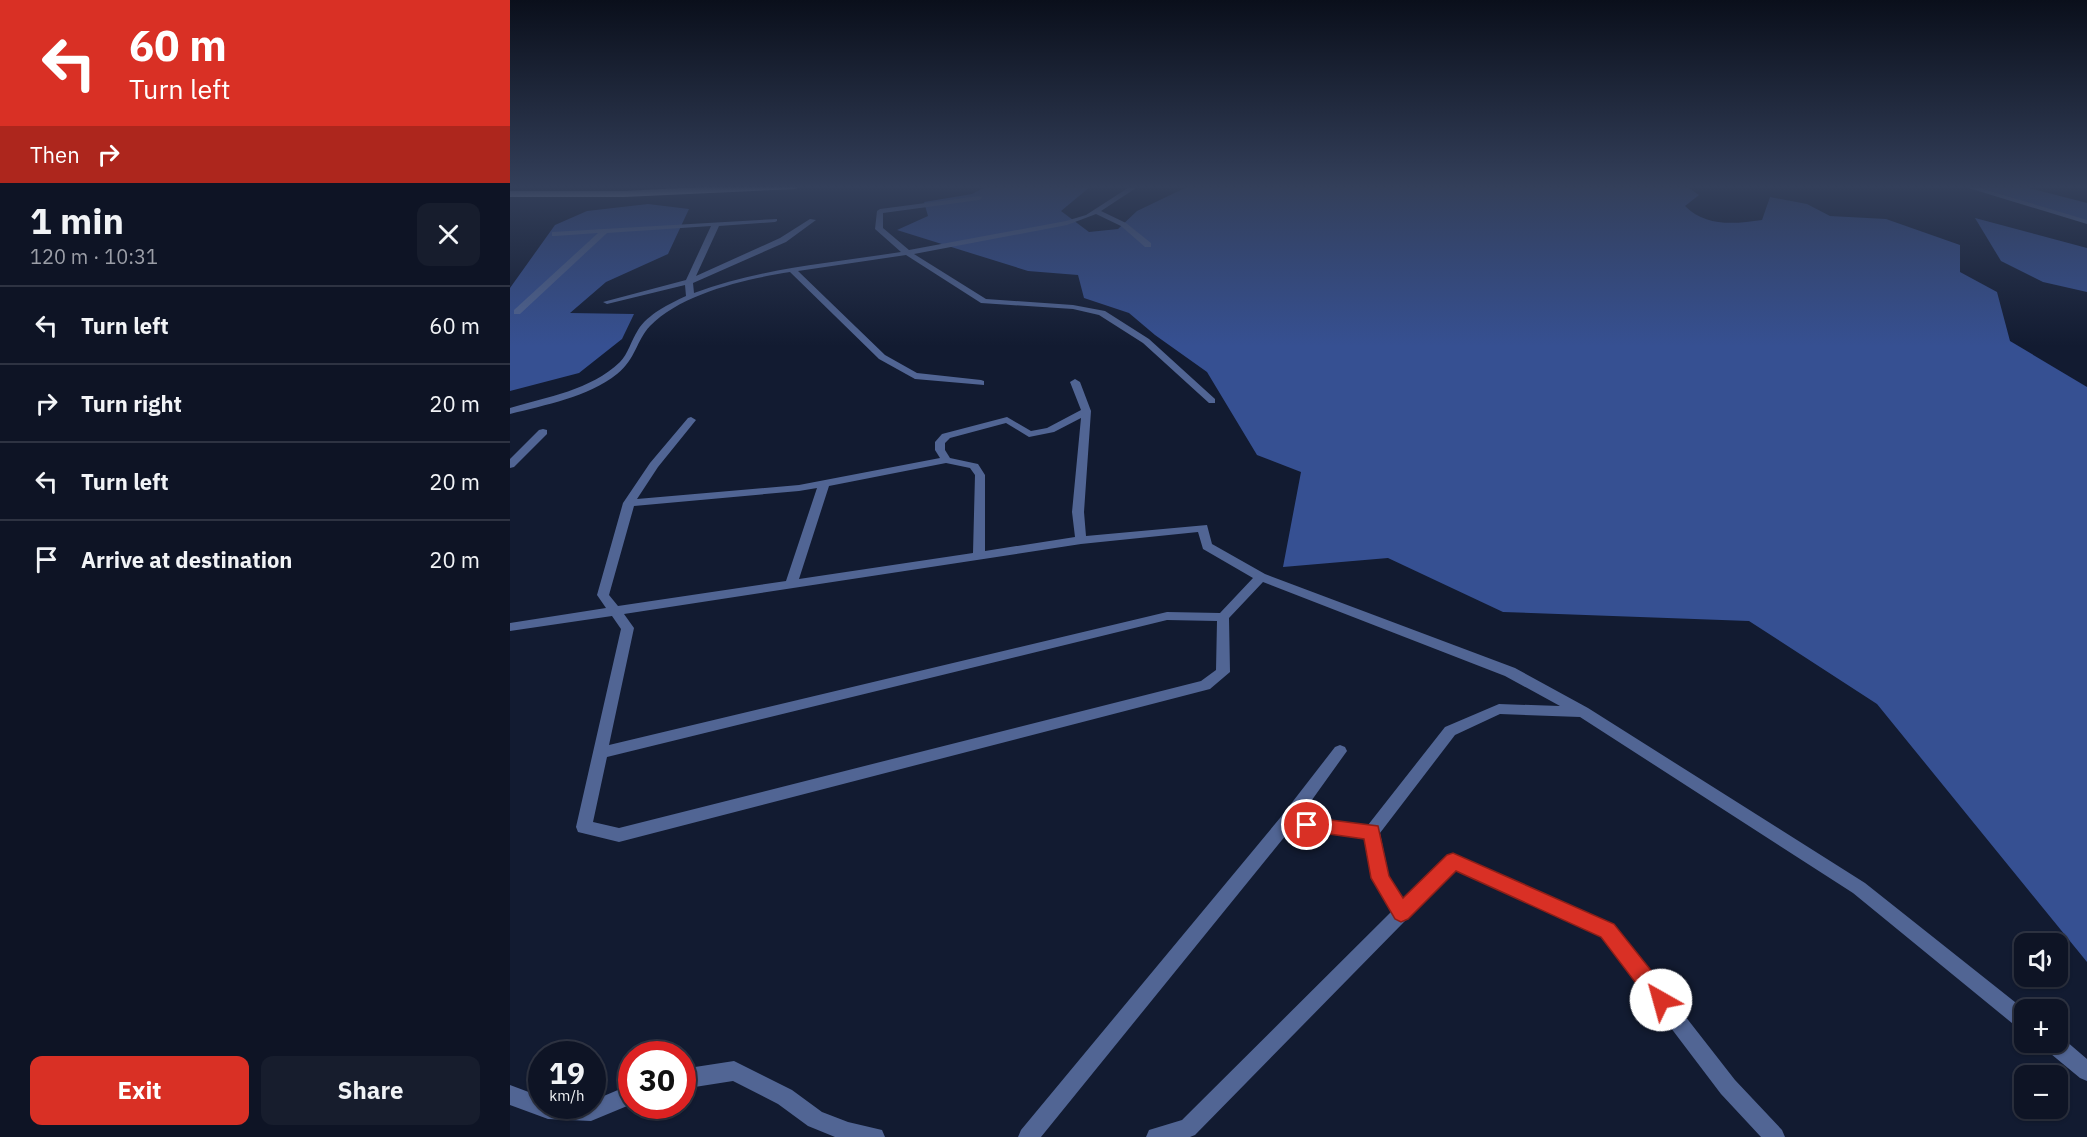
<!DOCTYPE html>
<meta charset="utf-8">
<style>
:root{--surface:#0e1425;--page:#171d2d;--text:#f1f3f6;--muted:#9b9ea7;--line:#2e3342;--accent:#d93025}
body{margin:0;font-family:"IBM Plex Sans",sans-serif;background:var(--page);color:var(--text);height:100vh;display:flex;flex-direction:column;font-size:22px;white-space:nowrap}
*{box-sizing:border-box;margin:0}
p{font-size:20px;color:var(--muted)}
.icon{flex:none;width:33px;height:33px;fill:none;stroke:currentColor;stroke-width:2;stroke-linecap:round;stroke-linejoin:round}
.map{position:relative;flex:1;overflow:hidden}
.panel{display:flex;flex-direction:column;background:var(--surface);width:510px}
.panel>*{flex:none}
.hud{background:#d93025;color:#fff;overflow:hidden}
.tools{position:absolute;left:1504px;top:933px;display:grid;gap:12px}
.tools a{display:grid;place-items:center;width:54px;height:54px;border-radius:12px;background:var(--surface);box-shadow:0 2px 4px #0004,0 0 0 2px var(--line);font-size:30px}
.speed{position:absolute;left:18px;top:1041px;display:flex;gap:12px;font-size:30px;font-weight:700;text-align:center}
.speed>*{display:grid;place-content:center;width:78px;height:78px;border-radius:50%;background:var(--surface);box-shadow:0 2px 4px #0004,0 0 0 2px var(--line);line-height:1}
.speed small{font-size:15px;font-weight:400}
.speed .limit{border:9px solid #d22;background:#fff;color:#111}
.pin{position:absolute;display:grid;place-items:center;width:51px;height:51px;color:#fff;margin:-26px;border:3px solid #fff;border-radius:50%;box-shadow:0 2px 6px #0007}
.me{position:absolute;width:66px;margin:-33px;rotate:322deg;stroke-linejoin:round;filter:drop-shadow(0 0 4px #0008)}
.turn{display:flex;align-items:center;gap:21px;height:126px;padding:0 30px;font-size:27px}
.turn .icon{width:78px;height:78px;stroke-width:2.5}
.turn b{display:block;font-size:42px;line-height:51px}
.then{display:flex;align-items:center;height:57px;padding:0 30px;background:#0003;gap:12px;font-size:22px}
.round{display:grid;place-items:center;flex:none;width:63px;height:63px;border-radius:12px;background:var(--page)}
.head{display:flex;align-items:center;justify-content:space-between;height:102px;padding:0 30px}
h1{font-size:36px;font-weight:800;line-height:45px}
.button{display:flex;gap:12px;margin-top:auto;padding:12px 30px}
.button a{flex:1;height:69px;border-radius:12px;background:var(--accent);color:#fff;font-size:24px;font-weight:800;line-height:69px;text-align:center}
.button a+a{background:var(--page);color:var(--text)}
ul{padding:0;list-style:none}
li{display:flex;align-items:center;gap:18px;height:78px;padding:0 30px;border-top:2px solid var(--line)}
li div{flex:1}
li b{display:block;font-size:22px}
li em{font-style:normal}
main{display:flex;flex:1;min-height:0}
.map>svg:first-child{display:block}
</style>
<main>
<section class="panel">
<div class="hud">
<div class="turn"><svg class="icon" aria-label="left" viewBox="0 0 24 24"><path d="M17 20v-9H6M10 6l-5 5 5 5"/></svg><div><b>60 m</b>Turn left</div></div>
<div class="then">Then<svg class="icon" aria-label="right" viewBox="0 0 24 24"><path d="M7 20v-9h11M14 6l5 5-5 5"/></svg></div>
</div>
<div class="head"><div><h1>1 min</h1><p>120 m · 10:31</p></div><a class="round"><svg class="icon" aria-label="close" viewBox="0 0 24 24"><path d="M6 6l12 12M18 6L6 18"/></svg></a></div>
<ul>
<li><svg class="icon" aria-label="left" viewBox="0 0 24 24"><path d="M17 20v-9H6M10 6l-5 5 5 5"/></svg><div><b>Turn left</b></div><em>60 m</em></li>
<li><svg class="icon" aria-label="right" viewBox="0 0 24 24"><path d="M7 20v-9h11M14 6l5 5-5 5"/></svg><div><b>Turn right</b></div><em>20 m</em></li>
<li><svg class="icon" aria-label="left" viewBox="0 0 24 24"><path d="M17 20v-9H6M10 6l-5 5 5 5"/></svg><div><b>Turn left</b></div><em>20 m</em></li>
<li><svg class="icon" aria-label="arrive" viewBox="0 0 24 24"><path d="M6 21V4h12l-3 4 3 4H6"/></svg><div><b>Arrive at destination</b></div><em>20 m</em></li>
</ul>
<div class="button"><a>Exit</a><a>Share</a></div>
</section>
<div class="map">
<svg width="1577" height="1137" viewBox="0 0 1577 1137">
<rect width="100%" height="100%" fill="#121b31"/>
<!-- forest -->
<g fill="#365092">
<path d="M477,186H581L551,211L579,232L608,229L627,211L679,186H1176L1189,195L1175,206C1196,227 1224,224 1252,220L1260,197L1297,204L1320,216L1376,219L1450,245V272L1487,292L1500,341L1577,387V962L1367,704L1239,621L993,612L878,558L773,567L791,472L747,455L697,372L645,335L619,313L574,298L568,275L518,271L387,230L418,216L414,202L462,194Z"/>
<path d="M1465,186L1515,187L1577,203V221Z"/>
<path d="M138,204L179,209L158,254L96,282L60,313L124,314L112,339L69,373L0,391V288L45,225L77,211Z"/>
<path d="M1465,218L1577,248V292L1533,282L1491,261Z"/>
</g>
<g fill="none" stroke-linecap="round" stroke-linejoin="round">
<!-- street -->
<g fill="#516594" fill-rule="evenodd">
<path d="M621,186H629L591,211L616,223L641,243V247H635L611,226L586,214L557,225L404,254L476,299L563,305L595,311L639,339L705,399V403H699L633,343L589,315L563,309L471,303L396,255L288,271L375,355L407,373L471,380L474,381V385L405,379L369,359L280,272C236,279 172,293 140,326C126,341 126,359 107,374C78,397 35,405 0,414V408C37,397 81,390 110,362C118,354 121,341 128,330C138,314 159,304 176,296L175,285L97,304L93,302L176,280L201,226L97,233L10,314H4V310L88,233L45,236H42V232L267,219V221L265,222L209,226L186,276L270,238L300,219L306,220L276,242L183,283L184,293C251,268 321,263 391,252L365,229L367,211L370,209L469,196L472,198L469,200L373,213V228L399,250L556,221L576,215Z"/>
<path d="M1452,186H1464L1577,220V224Z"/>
<path d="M565,379L570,382L581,411L574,512L576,536L697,525L702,544L755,574L1005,668L1078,708L1355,883L1515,1010V1030L1508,1028L1343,893L1070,717L990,714L945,735L870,833L879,876L893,900L937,856L943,854L1104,925L1225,1080L1272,1130L1275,1137H1251L1211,1094L1092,937L945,870L685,1135L680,1137H636L639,1130L672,1120L881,912L863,878L855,838L780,830L531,1137H508L511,1130L770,818L825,747L830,745L835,747L837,751L789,818L858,825L935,727L989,704L1050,706L995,676L753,582L719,618L720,672L700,689L109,842L68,832L66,827L111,629L102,616L0,631V623L96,608L87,595L113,503L140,463L178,418L181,417L186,420L148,467L127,499L289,485L430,458L425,450V442L432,434L497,417L521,431L537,428L571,410L560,382ZM571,418L562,512L565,537L475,551V475L468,464L440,458L435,450V443L440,438L496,423L519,437L544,432ZM436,463L460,468L465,475L463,553L289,579L319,486ZM307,488L276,581L108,606L99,595L124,506L289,491ZM688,532L693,549L743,578L710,613L657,612L99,745L124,628L114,614L571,544ZM657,620L707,621L706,670L691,681L109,828L83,822L97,757Z"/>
<path d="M33,429L37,430V434L4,467L0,468V459L29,430Z"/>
<path d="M1549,1035L1577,1059V1081L1570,1078L1535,1049L1533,1042H1548Z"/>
<path d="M224,1061L282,1090L312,1112L338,1122L372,1130L375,1137H325L298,1126L268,1104L223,1081L172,1089V1069Z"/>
<path d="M122,1084V1104L81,1121L38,1119L0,1105V1085L32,1097V1106H82V1101Z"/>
</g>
<!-- highway -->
<path fill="#c6d1e9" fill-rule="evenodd" d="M211,186H290L285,189L114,197H0V191H114Z"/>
</g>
<!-- sky -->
<linearGradient id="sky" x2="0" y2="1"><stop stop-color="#0a0f1b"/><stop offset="0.54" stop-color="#333f5a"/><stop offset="1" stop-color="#333f5a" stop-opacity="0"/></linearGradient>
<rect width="1577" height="346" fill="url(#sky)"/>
<!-- route -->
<path fill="#d93025" stroke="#8d1f18" stroke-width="1.5" d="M797,817L868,826L879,876L893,898L937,855L943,853L1104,924L1159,993L1162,1000L1159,1007L1151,1010L1144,1007L1091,937L946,871L898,919L891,922L885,919L861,878L854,839L791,830L788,825L791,819Z"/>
</svg>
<div class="tools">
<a><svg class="icon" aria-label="sound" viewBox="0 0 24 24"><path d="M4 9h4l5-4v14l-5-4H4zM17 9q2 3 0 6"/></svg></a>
<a>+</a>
<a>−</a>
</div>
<div class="speed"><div>19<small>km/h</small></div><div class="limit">30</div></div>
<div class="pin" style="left:797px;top:825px;background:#d93025"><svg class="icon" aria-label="arrive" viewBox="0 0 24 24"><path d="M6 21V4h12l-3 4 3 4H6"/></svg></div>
<svg class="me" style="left:1151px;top:1000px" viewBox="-20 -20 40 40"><circle r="19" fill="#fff"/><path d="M0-13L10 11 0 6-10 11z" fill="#d93025"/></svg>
</div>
</main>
